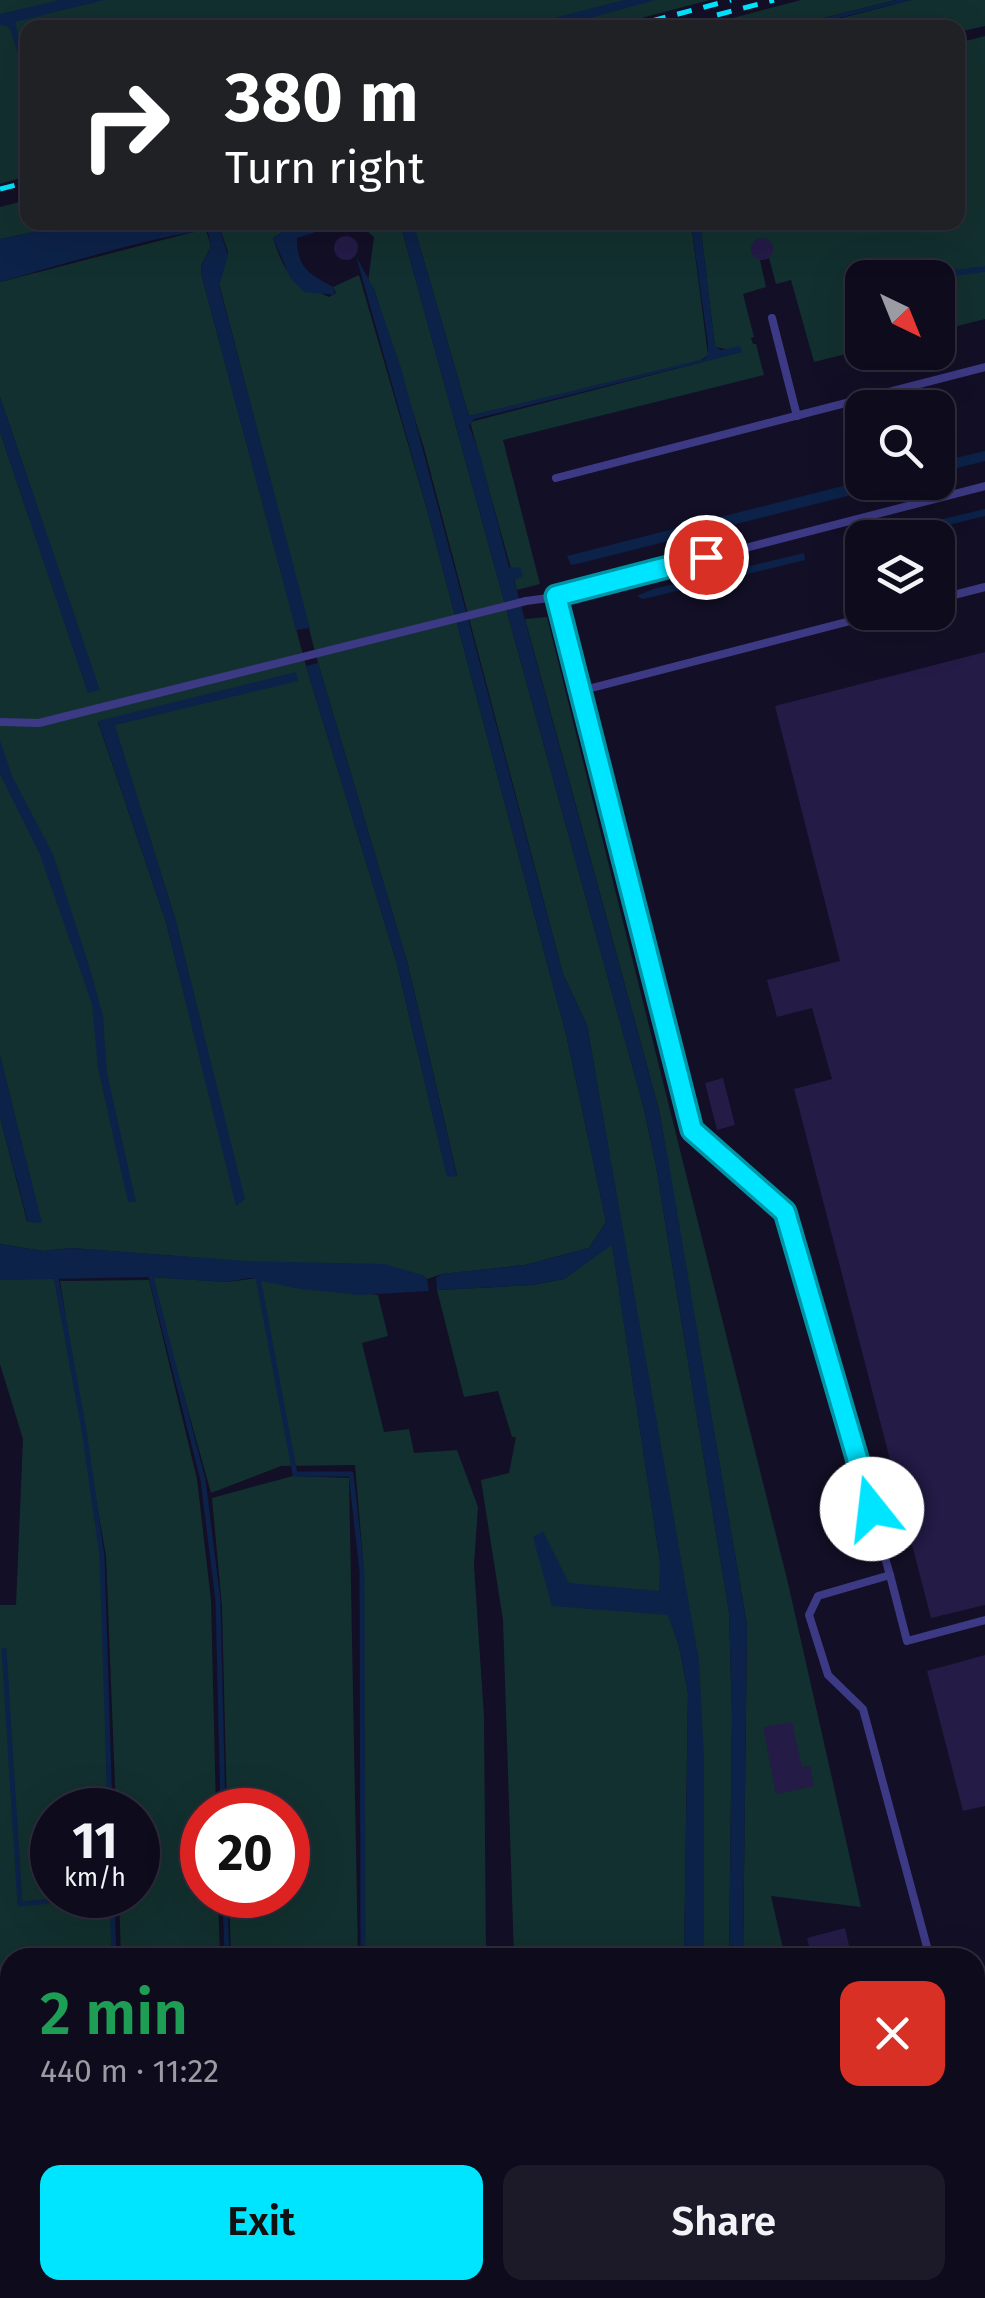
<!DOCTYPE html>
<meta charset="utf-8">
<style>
:root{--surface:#0e0b1c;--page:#1c1929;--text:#f1f3f6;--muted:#9b9ba3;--line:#2e2b3b;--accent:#00e5ff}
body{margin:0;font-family:"Fira Sans",sans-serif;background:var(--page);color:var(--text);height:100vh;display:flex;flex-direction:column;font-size:38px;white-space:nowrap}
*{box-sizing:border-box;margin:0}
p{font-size:32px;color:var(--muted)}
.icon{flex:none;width:55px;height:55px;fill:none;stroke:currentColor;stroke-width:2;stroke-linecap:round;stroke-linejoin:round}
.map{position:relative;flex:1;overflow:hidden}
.drawer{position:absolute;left:0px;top:1948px;width:985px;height:352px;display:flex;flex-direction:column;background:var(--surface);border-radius:30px 30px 0 0;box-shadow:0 10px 40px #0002,0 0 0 2px var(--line)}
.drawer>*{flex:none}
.guide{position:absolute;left:20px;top:20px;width:945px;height:210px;border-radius:20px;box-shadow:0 10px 40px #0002,0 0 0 2px var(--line);background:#202124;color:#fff;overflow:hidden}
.needle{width:65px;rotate:137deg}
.tools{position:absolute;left:845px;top:260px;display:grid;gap:20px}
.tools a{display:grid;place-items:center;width:110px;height:110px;border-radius:20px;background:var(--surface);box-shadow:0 10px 40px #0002,0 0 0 2px var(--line);font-size:50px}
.speed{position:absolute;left:30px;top:1788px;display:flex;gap:20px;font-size:50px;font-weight:700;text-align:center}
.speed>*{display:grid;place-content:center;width:130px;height:130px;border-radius:50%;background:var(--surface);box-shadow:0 10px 40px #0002,0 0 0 2px var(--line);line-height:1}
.speed small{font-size:25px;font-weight:400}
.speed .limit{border:15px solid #d22;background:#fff;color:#111}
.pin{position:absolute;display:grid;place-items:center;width:85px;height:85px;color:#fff;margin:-42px;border:5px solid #fff;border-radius:50%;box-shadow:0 2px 10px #0007}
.me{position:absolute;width:110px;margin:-55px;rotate:344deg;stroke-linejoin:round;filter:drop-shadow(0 0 8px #0008)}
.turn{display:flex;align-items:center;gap:35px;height:210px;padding:0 40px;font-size:45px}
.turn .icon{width:130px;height:130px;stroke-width:2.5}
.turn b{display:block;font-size:70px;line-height:85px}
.round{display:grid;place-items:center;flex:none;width:105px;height:105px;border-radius:20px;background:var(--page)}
.headline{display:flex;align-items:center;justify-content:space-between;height:170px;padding:0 40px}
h1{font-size:60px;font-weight:600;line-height:75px;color:#1e9e55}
.action{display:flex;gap:20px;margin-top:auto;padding:20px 40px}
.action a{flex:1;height:115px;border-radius:20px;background:var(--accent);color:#111;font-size:40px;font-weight:600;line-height:115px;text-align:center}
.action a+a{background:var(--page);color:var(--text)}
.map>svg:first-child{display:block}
</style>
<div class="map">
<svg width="985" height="2298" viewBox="0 0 985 2298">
<rect width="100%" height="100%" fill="#130f26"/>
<!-- green -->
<g fill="#12302f" fill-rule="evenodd">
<path d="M0,0H710L603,28H28L27,176L0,184Z"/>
<path d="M801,0H896L787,27L695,28Z"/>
<path d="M911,0H985V26L958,32V28H803Z"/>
<path d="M985,36V319L938,331V278H862V350L814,362L791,280L776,284L769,258L760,260L766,287L743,294L754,337L751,338L753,344H756L764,375L503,440L540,584L517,590L470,422L741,352L715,347L700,223L958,222V43Z"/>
<path d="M27,200L28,222L80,223L0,239V207Z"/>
<path d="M218,223H298L273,238C287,279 291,279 329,297L336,293L333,287L359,275L426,506L567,1038L606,1222L589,1248L525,1265L442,1274L427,1279L422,1275L71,1248L43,1251L0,1244V1117L27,1221L41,1222L0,1056V432L88,692L99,689L0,397V282L201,230H206L211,246L201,266L202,277L306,666L396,960L447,1176L457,1175L408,965L318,663L221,291L219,284L228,252ZM298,680L114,725L175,918L244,1199L237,1205L166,922L98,722Z"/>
<path d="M357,223H400L644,1109L656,1166L729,1612L732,1716L729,1957H704V1759L663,1464L587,1025L563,974L424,448L374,289L368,282L374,237Z"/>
<path d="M413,223H691L708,355L699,361L469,416Z"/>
<path d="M547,617L788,1583L861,1907L771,1896L785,1957H743L747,1625L659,1110L525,619Z"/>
<path d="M612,1244L660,1562V1591L679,1646L688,1693L684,1957H514L503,1620L481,1480L509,1473L516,1437H512L498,1391L464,1397L437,1290L532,1285L564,1279Z"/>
<path d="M56,1277L84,1429L60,1281L149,1280L197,1479L211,1600L216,1810H202V1895H218L220,1957H121L119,1895H138V1810H116L106,1556L84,1431L101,1556L108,1810H52V1895H110L112,1957L10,1958V2025L0,2026V1605H16L23,1439L0,1364V1280Z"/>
<path d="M151,1277L227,1282L258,1278L264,1281L378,1295L388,1336L362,1343L384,1432L409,1429L414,1453L457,1450L478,1507L474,1565L484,1717L486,1957H363L364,1572L355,1465L281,1466L211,1493Z"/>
<path d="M293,1476L349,1478L358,1957H231L229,1895H288V1810H227L222,1607L212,1498Z"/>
<path d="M40,2290H120V2298H41Z"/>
<path d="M220,2290H489L490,2298H220Z"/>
<rect x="519" y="2290" width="167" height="8"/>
</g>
<!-- water -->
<g fill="#0c2248">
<path d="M60,0H104L15,22L27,71V83L11,31L7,26L0,25V14Z"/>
<path d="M624,0H655L558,27H519Z"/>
<path d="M896,0H911L803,27H787Z"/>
<path d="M298,222L345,223L297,238C297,269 310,274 333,287L335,295L304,292L291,279L273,238Z"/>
<path d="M80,223H218L228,256L219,285L310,628L296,630L202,277L201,267L211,246L208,232C187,226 33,273 0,282V239Z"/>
<path d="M400,223H413L469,416L704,359L708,355V344L691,223H700L715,347L721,350L740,346L742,352L474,419L469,425L481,458L509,567L520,568L523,576L514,580L659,1110L669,1164L747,1625L743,1957H729L732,1716L729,1612L656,1166L644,1109Z"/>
<path d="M356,256L374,289L401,368L563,974L587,1025L699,1661L704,1759V1957H684L688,1693L679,1646L668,1615L552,1606L533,1537L543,1531L569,1583L659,1591L660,1562L612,1245L564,1279L532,1285L437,1290L436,1278L442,1274L525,1265L589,1248L606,1222L567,1038L426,506Z"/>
<path d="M985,266V272L938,278L900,277Z"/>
<path d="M0,397L100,690L88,693L0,432Z"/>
<path d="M985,451V461L938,473V462Z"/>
<path d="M862,481L899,483L581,563L571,565L567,556Z"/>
<path d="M985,509V516L900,537H866Z"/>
<path d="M804,553L805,560L652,597L642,599L637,596L653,589Z"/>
<path d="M318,663L408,965L457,1176L447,1177L396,960L306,666Z"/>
<path d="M296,672L298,681L115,725L175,918L245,1199L236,1206L166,922L98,721Z"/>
<path d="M0,741L13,778L53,854L90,969L103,1016L107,1073L136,1202H128L98,1068L92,1004L40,855L0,774Z"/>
<path d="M0,1056L42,1223L28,1222L0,1117Z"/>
<path d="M0,1244L43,1251L71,1248L247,1261L384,1264L422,1275L427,1279L429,1291L359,1295L294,1288L250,1278L227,1282L151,1277L0,1280Z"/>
<path d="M802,2290H960L962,2298H810Z"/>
</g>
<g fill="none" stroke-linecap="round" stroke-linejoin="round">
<!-- stream -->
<g stroke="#0c2248" stroke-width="5">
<path d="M56,1277L84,1430L102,1556L110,1810"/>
<path d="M151,1277L203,1480L218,1601L223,1810"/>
<path d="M258,1278L295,1474H351L362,1572L363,1958"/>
<path d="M4,1650L20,1904L109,1895"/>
<path d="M112,1895L114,1958"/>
<path d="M225,1895L227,1958"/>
<path d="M122,2290V2298"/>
<path d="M213,2290V2298"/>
<path d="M369,2290V2298"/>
</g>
</g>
<!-- building -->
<g fill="#241b47">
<circle cx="346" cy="248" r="12"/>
<circle cx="762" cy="249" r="11"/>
<path d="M985,652V1605L931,1618L794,1089L832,1079L812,1008L777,1017L767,980L840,961L775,706Z"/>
<path d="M723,1078L735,1125L717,1130L705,1083Z"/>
<path d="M985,1655V1806L963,1811L927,1671Z"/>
<path d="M792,1722L802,1767L810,1766L814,1786L776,1794L763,1727Z"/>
<path d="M845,1928L852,1958H812L807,1938Z"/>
</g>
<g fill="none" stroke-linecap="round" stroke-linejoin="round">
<!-- lane -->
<g stroke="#3d3a85" stroke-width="8">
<path d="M772,318L797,416"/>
<path d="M556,478L985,367"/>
<path d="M556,597L692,1130L785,1212L890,1575"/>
<path d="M938,599L985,587"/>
<path d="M580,691L885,612"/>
<path d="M0,722L39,723L526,601L556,597L985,486"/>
<path d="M930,1958L863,1709L828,1675L809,1615L818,1596L890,1575L907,1641L985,1620"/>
<path d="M975,2124L985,2161"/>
</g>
<!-- rail -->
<g stroke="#00e5ff" stroke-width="5" stroke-dasharray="15 12" stroke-linecap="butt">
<path d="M717,15L774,0"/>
<path d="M625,28L731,0"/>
<path d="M0,189L28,182"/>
</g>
</g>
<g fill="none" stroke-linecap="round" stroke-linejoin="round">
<!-- route casing -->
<g stroke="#0095a6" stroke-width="25">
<path id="route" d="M706,557L556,596L692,1130L785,1212L872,1509"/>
</g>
<!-- route -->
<use href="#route" stroke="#00e5ff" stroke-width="18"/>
</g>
</svg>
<div class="tools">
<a><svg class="needle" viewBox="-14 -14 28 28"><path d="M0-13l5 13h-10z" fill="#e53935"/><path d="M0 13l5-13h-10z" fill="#9b9ba3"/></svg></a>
<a><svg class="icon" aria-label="search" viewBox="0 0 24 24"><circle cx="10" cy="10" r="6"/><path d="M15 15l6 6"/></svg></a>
<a><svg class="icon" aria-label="layers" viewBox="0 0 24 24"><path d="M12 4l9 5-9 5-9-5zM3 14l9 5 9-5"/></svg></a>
</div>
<div class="speed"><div>11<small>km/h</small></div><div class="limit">20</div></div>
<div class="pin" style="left:706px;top:557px;background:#d93025"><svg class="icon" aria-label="arrive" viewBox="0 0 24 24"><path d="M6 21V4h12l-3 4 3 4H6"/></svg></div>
<svg class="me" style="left:872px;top:1509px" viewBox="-20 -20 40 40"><circle r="19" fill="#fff"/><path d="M0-13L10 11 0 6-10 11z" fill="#00e5ff"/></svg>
<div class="guide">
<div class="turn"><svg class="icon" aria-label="right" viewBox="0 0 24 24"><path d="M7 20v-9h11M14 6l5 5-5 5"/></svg><div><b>380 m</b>Turn right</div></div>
</div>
<section class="drawer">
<div class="headline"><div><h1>2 min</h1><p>440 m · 11:22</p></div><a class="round" style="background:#d93025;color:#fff"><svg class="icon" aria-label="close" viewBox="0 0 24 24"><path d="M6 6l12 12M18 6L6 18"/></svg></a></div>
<div class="action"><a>Exit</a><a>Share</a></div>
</section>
</div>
